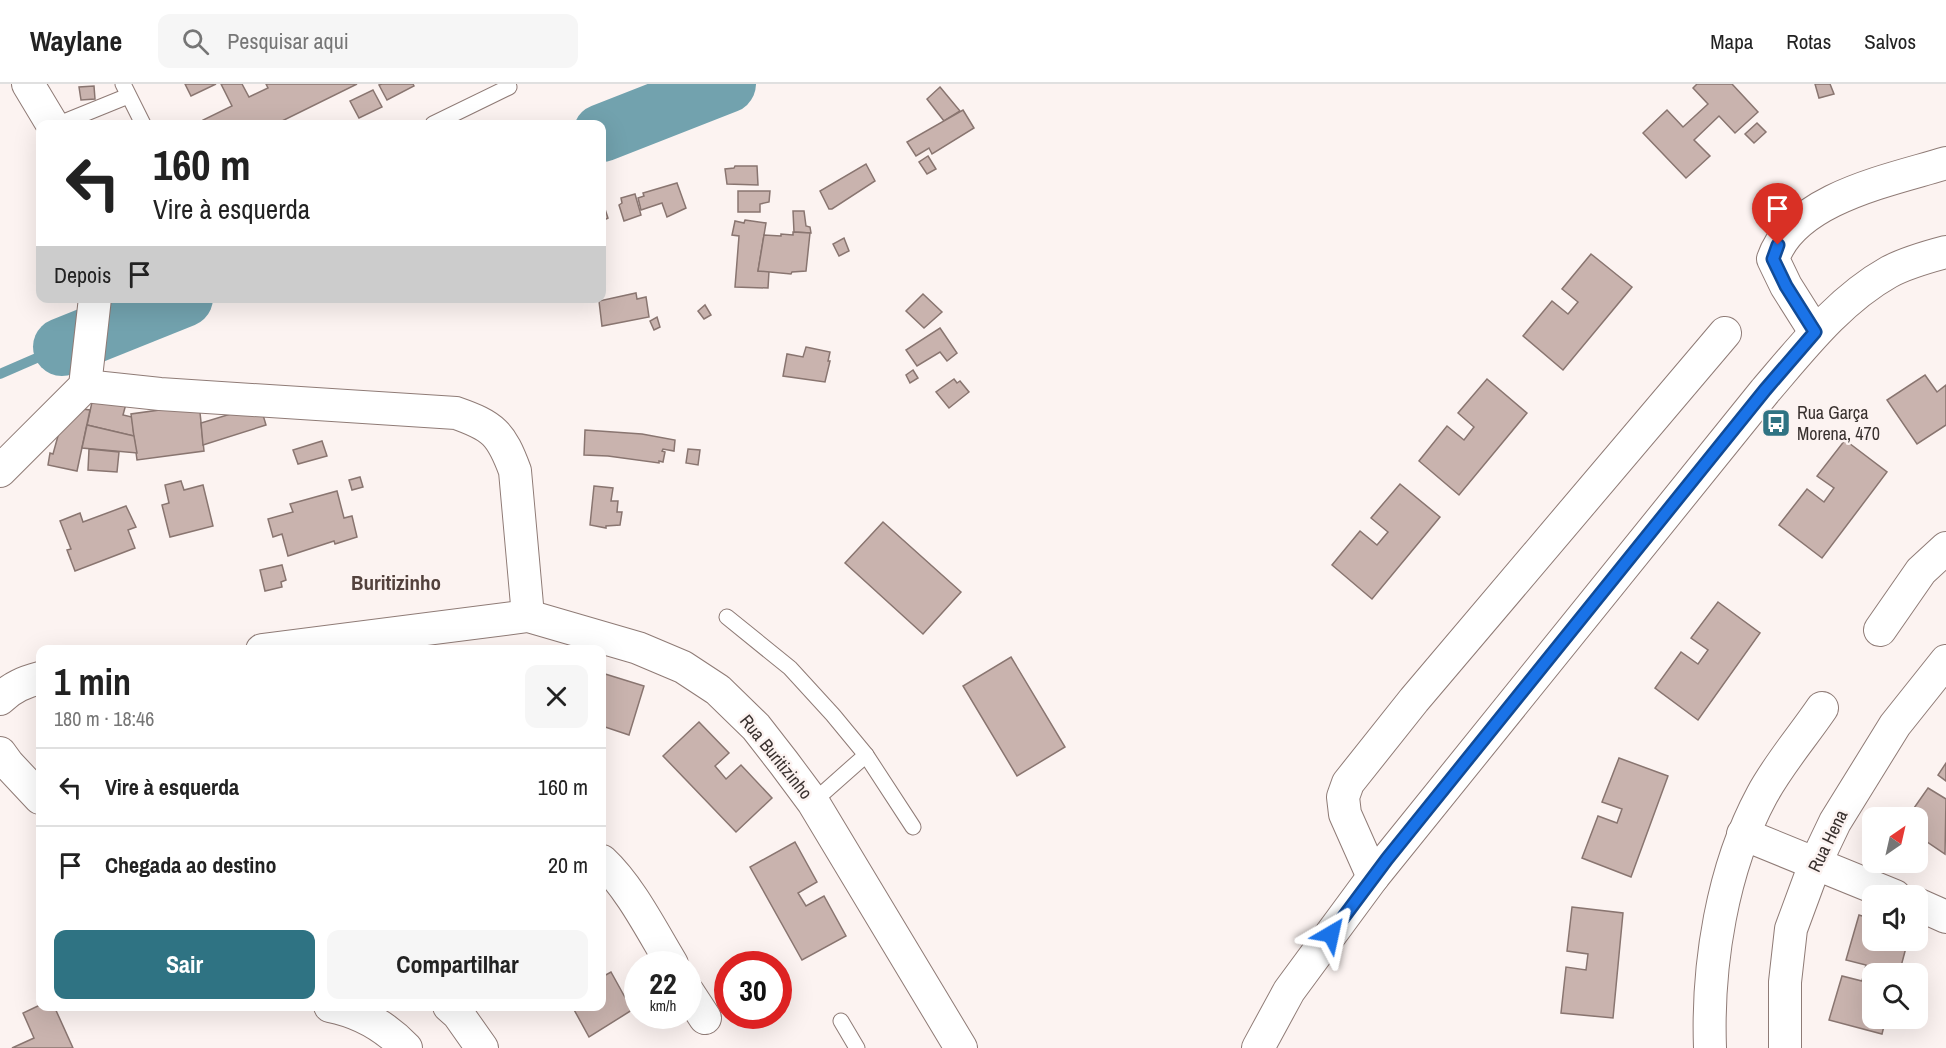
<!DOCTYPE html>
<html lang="pt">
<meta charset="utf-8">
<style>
:root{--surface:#fff;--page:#f6f6f6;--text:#222;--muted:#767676;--line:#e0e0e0;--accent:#2f7383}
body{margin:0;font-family:"Archivo Narrow",sans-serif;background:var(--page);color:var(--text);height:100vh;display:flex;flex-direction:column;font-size:22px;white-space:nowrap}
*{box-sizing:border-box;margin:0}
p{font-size:20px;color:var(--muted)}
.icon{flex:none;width:33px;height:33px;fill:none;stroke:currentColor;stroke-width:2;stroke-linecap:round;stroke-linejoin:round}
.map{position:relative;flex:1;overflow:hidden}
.details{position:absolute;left:36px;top:561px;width:570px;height:366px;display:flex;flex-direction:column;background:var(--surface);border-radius:12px;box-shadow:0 6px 24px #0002}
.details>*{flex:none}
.banner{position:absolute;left:36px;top:36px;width:570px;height:183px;border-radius:12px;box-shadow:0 6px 24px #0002;background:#fff;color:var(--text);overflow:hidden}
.needle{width:39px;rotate:34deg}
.tools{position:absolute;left:1862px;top:723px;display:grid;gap:12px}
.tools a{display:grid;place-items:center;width:66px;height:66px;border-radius:12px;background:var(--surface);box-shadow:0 6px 24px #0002;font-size:30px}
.speed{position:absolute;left:624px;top:867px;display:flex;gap:12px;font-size:30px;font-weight:700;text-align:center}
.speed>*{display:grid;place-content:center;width:78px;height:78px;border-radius:50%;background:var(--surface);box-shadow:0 6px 24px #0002;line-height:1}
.speed small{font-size:15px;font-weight:400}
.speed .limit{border:9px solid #d22;background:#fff;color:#111}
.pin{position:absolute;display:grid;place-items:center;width:51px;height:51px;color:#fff;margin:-62px -26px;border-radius:50% 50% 50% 0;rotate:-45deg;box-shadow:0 0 6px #0007}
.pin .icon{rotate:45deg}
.me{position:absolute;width:66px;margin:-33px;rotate:36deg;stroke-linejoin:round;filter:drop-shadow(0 0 4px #0008)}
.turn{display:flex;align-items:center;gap:21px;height:126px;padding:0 18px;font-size:27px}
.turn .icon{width:78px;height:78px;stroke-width:2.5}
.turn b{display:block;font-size:42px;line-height:51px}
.then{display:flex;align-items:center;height:57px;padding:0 18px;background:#0003;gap:12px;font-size:22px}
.round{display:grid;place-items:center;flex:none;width:63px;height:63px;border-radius:12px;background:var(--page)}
.head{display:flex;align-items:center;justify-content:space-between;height:102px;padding:0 18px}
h1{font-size:36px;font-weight:800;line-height:45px}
.cta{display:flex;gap:12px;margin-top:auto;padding:12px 18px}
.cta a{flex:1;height:69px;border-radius:12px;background:var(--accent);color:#fff;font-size:24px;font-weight:800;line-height:69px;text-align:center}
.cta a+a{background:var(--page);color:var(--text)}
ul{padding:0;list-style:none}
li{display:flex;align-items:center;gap:18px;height:78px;padding:0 18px;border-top:2px solid var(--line)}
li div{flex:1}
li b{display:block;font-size:22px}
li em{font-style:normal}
header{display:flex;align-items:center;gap:36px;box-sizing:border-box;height:84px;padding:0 30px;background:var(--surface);border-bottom:2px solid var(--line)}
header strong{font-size:28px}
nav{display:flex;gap:33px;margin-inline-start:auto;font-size:21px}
.search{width:420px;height:54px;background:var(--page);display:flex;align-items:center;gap:15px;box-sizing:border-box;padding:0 21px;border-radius:12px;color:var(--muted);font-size:22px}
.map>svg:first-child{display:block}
</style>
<header>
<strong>Waylane</strong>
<div class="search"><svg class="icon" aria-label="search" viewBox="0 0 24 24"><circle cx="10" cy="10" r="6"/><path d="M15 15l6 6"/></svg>Pesquisar aqui</div>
<nav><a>Mapa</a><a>Rotas</a><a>Salvos</a></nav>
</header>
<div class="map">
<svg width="1946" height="964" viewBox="0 0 1946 964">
<rect width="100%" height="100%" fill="#fcf3f1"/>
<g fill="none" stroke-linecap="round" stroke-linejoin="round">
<!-- stream -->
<path stroke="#72a2ae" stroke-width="10" d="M0,290L62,263"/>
<!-- river -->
<g stroke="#72a2ae" stroke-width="58">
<path d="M602,49L727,0"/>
<path d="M62,263L184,214"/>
</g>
</g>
<!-- building -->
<g fill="#c9b3ae" stroke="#897570" stroke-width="1.5">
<path d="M185,0H216L191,12Z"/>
<path d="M221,0H242L249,13L268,4L266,0H357L276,40H205L203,36L232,22Z"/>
<path d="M382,0H413L414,2L387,16L379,1Z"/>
<path d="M1697,0H1732L1758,28L1735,49L1719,32L1694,56L1710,72L1686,94L1643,49L1667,26L1683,43L1708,20L1693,4Z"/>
<path d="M1815,0H1830L1834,10L1819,14Z"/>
<path d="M94,2L95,15L81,16L79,3Z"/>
<path d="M940,3L960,27L944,37L927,15Z"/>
<path d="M373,6L382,23L359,34L350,17Z"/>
<path d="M963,26L974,44L932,70L929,64L916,72L907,58Z"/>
<path d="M1757,39L1766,48L1754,59L1745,50Z"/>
<path d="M928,72L936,85L927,90L919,78Z"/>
<path d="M866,80L875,97L832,125H829L820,107Z"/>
<path d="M735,82H757L758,101L727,100L725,85L734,84Z"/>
<path d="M677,99L686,124L667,133L662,119L641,126L638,114L644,112L643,109Z"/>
<path d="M738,107H770L769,118L760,120V128H738Z"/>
<path d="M635,110L641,131L624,137L619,121L622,119L621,114Z"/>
<path d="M602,116L608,134L602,137Z"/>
<path d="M793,127H804L806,142L810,143L811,149L794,148Z"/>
<path d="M745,136L766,139L758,187H769L768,204L735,203L739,152L732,151L735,137L744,139Z"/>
<path d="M793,148L810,149L806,187L792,188L791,190L758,187L764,151L781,152V150L793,151Z"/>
<path d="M844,154L849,167L839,172L833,160Z"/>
<path d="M1591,170L1632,203L1563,286L1523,252L1552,217L1568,230L1578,218L1562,205Z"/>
<path d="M636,209L637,215L646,213L649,233L602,242L599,217Z"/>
<path d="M923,210L942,228L924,244L906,227Z"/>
<path d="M705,221L711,231L704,235L698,227Z"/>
<path d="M657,233L660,243L654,246L650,237Z"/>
<path d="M940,244L957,269L947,277L940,268L917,282L906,266Z"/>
<path d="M806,263L830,268L828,277H830L825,298L783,292L787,270L803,273Z"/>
<path d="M913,286L918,294L910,299L906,291Z"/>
<path d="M1925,291L1937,308L1946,301V341L1917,360L1887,316Z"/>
<path d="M954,295L957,299L960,297L969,308L949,324L936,308Z"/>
<path d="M1487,295L1527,329L1459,411L1419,377L1447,342L1464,356L1474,343L1458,329Z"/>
<path d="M94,309L127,316L123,331L132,333L134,352L87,341Z"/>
<path d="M158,317L199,319L204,367L137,376L131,330L159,326Z"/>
<path d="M260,321L266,341L203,361L201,339Z"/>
<path d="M66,323L90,326L77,387L48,381L50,369L53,370Z"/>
<path d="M87,341L134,352L137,369L82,364Z"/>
<path d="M585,346L642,350L675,356L674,367L663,365L662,367L665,368L663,378L659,377V379L608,372L584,371Z"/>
<path d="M1845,356L1887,388L1822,474L1779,441L1807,405L1824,418L1834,404L1817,392Z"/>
<path d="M322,357L327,372L298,380L293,366Z"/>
<path d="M89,365L119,368L117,388L88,386Z"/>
<path d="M688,365L700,366L698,381L686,379Z"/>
<path d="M360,393L363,403L352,406L349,396Z"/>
<path d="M181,397L184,406L203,401L213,442L170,453L162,421L169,419L165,401Z"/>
<path d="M1400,400L1440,433L1372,515L1332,481L1360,447L1377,461L1388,448L1371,434Z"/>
<path d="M594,402L613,404L611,417H618L617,428H622L620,441L606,442V444L590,441Z"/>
<path d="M337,407L344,434L352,432L357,453L335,460L334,457L288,472L282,450L273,453L268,435L293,428L290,420Z"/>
<path d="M126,422L136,443L128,446L135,464L75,487L67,466L71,465L60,437L80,429L83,438Z"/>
<path d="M883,438L961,508L923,550L845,479Z"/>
<path d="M282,481L286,496L281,498L282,503L265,507L260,486Z"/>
<path d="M1718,518L1760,549L1698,636L1655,604L1681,568L1698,580L1708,566L1691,554Z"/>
<path d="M1011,573L1065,663L1017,692L963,602Z"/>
<path d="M602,589L644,602L629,651L602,642Z"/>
<path d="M699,638L729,669L715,682L726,695L741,681L772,714L736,748L663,672Z"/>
<path d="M1619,674L1668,692L1631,793L1582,774L1598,732L1617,739L1622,725L1602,718Z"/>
<path d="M1946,679V697L1938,691Z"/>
<path d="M1928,704L1946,715L1945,770L1917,751V734H1907Z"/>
<path d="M795,758L817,798L798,809L806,822L824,812L846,852L802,876L750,783Z"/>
<path d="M1572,823L1623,829L1613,934L1561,929L1566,883L1586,886L1588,870L1567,867Z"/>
<path d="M1859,831L1872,835V856H1908L1899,890H1872V934H1886L1882,950L1829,936L1842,892L1862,897L1866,881L1846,876Z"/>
<path d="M611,888L632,926L589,953L572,922H602V893Z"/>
<path d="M40,921V922H54L73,964H12L34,954L23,929Z"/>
</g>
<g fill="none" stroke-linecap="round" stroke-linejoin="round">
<!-- service casing -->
<g stroke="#8f7b76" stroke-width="17">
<g id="service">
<path d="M123,0L143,40"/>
<path d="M59,40L128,12"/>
<path d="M433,40L509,3"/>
<path d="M727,533L790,584L833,631L866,671L913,743"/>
<path d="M813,718L866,671"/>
<path d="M841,937L857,964"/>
</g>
</g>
<!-- minor casing -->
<g stroke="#8f7b76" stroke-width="34">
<g id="minor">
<path d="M28,0L52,40"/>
<path d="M1815,248L1786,202L1773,175C1794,114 1891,96 1946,79"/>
<path d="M85,302L160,310L456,329C493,342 501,349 515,387L528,532"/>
<path d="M0,387L85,302L95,214"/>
<path d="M1880,546L1921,487L1946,464"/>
<path d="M262,566L528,532L638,564L683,583L718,606L756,643L784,679L813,718L961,964"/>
<path d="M0,615C12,603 25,598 40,594"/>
<path d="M0,669L8,680L40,714"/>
<path d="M1743,750L1895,812"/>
<path d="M602,777C630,803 652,847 672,880"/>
<path d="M1373,793L1345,730L1343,713L1348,699L1414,616L1725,249"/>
<path d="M1917,820L1946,833"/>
<path d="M688,908L705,934"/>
<path d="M330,922C360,928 385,942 406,964"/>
<path d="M449,922L458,930L482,964"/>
<path d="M1258,964L1289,907L1373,793L1765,307C1802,264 1839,216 1889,188C1906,179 1927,173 1946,168"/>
<path d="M1710,964C1707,881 1722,785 1762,711C1778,681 1803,652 1822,624"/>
<path d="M1785,964V898L1791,845L1815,780L1835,738L1895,641L1946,577"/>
</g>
</g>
<!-- service -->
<use href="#service" stroke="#fff" stroke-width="15"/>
<!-- minor -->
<use href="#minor" stroke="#fff" stroke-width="32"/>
</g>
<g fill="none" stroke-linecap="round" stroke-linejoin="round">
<!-- route casing -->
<g stroke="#114b97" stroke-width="15">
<path id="route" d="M1331,850L1387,775L1765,306L1815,248L1786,202L1773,175L1778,161"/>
</g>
<!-- route -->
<use href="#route" stroke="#1a73e8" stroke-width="10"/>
</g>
<!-- icons -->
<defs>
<g id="bus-square" transform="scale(1.5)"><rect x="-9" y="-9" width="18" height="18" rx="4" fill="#2f7383" stroke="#fcf3f1"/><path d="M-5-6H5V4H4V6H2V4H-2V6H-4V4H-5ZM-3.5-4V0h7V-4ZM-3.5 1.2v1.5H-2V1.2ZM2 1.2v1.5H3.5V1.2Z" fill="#fff"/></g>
</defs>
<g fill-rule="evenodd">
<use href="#bus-square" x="1776" y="339"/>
</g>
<g text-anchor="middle" stroke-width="5" stroke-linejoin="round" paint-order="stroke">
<!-- poi labels -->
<g font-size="18" fill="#39312f" stroke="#fcf3f1" text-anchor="start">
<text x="1797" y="335">Rua Garça<tspan x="1797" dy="21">Morena, 470</tspan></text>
</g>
<!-- street labels -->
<g font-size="18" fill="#39312f" stroke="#fcf3f1">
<text transform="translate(776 673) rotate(51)" y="6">Rua Buritizinho</text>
<text transform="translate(1828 757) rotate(-64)" y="6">Rua Hena</text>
</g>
<!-- quarter labels -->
<g font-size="21" font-weight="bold" fill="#53423d" stroke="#fcf3f1">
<text x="396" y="506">Buritizinho</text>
</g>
</g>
</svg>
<div class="tools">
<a><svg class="needle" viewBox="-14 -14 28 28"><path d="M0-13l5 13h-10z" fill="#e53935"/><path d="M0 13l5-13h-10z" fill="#767676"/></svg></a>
<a><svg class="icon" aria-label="sound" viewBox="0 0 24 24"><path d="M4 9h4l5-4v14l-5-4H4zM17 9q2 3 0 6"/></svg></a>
<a><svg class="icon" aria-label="search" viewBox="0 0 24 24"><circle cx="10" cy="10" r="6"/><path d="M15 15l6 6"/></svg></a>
</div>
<div class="speed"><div>22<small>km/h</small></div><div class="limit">30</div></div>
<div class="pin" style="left:1778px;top:161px;background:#d93025"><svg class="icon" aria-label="arrive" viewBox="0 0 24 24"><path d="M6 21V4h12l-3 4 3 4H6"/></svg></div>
<svg class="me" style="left:1331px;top:850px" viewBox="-20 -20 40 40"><path d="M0-17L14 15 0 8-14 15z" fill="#1a73e8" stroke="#fff" stroke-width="4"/></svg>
<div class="banner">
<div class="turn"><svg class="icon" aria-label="left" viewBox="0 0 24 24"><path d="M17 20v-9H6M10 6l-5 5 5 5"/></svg><div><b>160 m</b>Vire à esquerda</div></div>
<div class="then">Depois<svg class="icon" aria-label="arrive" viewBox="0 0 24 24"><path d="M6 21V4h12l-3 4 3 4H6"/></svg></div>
</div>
<section class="details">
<div class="head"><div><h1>1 min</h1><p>180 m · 18:46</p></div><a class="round"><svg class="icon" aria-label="close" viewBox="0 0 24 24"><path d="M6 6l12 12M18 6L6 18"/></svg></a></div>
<ul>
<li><svg class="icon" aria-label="left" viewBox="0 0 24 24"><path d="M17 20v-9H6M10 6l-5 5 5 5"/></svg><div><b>Vire à esquerda</b></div><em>160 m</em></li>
<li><svg class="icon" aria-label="arrive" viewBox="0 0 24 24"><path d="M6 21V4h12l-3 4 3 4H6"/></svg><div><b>Chegada ao destino</b></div><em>20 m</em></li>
</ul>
<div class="cta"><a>Sair</a><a>Compartilhar</a></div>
</section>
</div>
